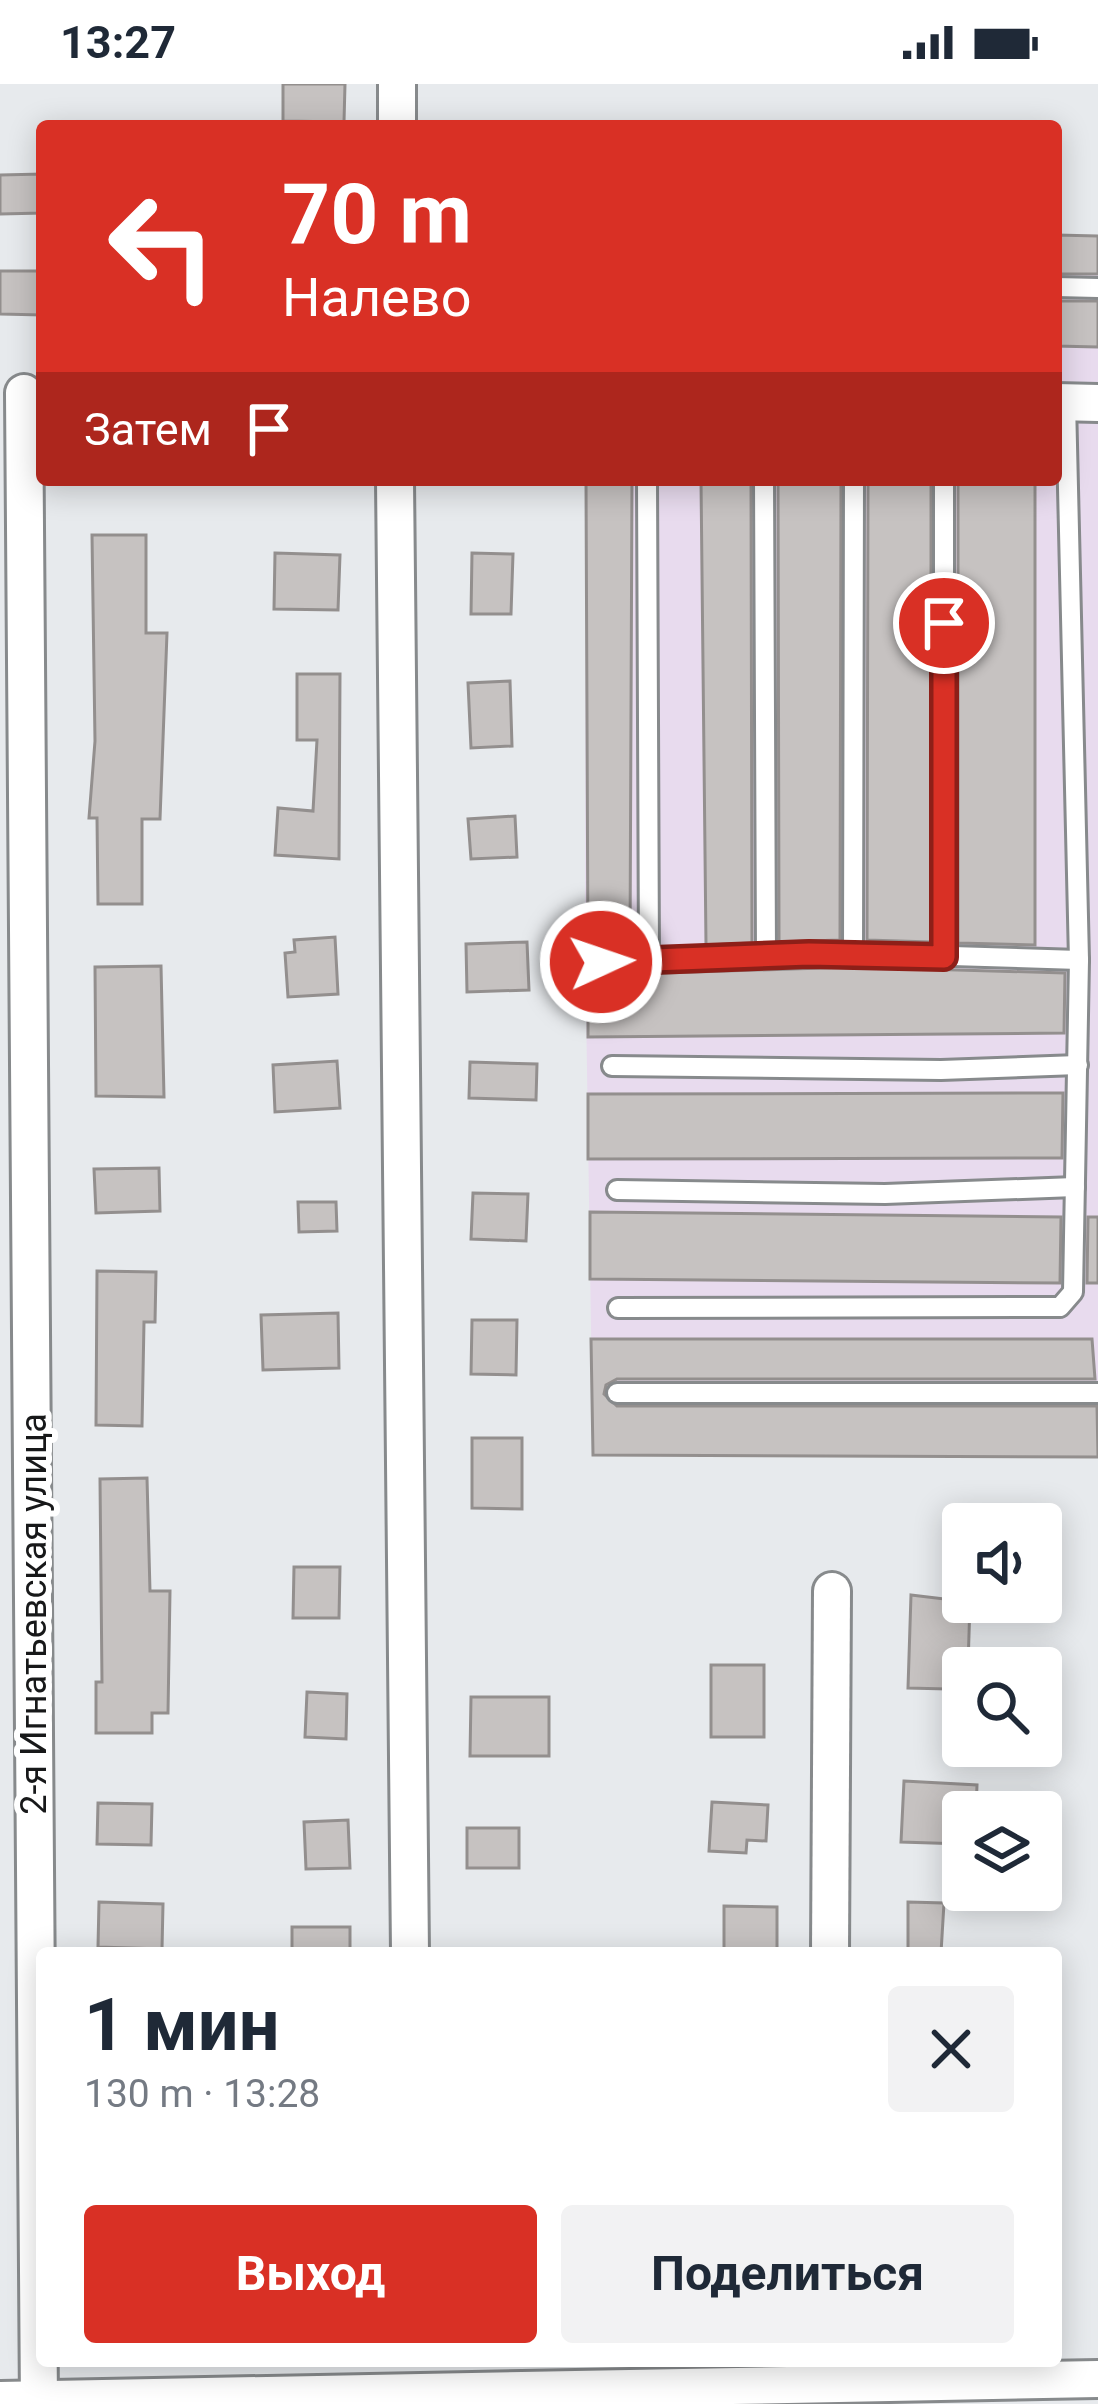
<!DOCTYPE html>
<html lang="ru">
<meta charset="utf-8">
<style>
:root{--surface:#fff;--page:#f2f2f3;--text:#1f2937;--muted:#747a83;--accent:#d93025}
body{margin:0;font-family:Roboto,sans-serif;background:var(--page);color:var(--text);height:100vh;display:flex;flex-direction:column;font-size:45px;white-space:nowrap}
*{box-sizing:border-box;margin:0}
p{font-size:39px;color:var(--muted)}
.icon{flex:none;width:66px;height:66px;fill:none;stroke:currentColor;stroke-width:2;stroke-linecap:round;stroke-linejoin:round}
.map{position:relative;flex:1;overflow:hidden}
.drawer{position:absolute;left:36px;top:1863px;width:1026px;height:420px;display:flex;flex-direction:column;background:var(--surface);border-radius:12px;box-shadow:0 6px 30px #0003}
.drawer>*{flex:none}
.hud{position:absolute;left:36px;top:36px;width:1026px;height:366px;border-radius:12px;box-shadow:0 6px 30px #0003;background:#d93025;color:#fff;overflow:hidden}
.tools{position:absolute;left:942px;top:1419px;display:grid;gap:24px}
.tools a{display:grid;place-items:center;width:120px;height:120px;border-radius:12px;background:var(--surface);box-shadow:0 6px 30px #0003;font-size:60px}
.pin{position:absolute;display:grid;place-items:center;width:102px;height:102px;color:#fff;margin:-51px;border:6px solid #fff;border-radius:50%;box-shadow:0 3px 12px #0007}
.me{position:absolute;width:132px;margin:-66px;rotate:87deg;stroke-linejoin:round;filter:drop-shadow(0 0 9px #0008)}
.turn{display:flex;align-items:center;gap:42px;height:252px;padding:0 48px;font-size:54px}
.turn .icon{width:156px;height:156px;stroke-width:2.5}
.turn b{display:block;font-size:84px;line-height:102px}
.then{display:flex;align-items:center;height:114px;padding:0 48px;background:#0003;gap:24px;font-size:45px}
.round{display:grid;place-items:center;flex:none;width:126px;height:126px;border-radius:12px;background:var(--page)}
.headline{display:flex;align-items:center;justify-content:space-between;height:204px;padding:0 48px}
h1{font-size:72px;font-weight:700;line-height:90px}
.cta{display:flex;gap:24px;margin-top:auto;padding:24px 48px}
.cta a{flex:1;height:138px;border-radius:12px;background:var(--accent);color:#fff;font-size:48px;font-weight:700;line-height:138px;text-align:center}
.cta a+a{background:var(--page);color:var(--text)}
.status{display:flex;justify-content:space-between;align-items:center;height:84px;padding:0 60px;background:var(--surface);direction:ltr}
.status svg{height:33px;fill:currentColor}
.map>svg:first-child{display:block}
</style>
<div class="status"><b>13:27</b><svg viewBox="0 0 49 12"><path d="M0 12V9h3v3zM5 12V6h3v6zM10 12V3h3v9zM15 12V0h3v12zM26 1h20v11H26zM47 4h2v5h-2z"/></svg></div>
<div class="map">
<svg width="1098" height="2320" viewBox="0 0 1098 2320">
<rect width="100%" height="100%" fill="#e7eaed"/>
<!-- industrial -->
<path fill="#e8dbee" d="M1056,151L1098,152V1373L593,1371L585,857L586,396H1056Z"/>
<!-- building -->
<g fill="#c6c2c1" stroke="#938f8e" stroke-width="3">
<path d="M283,0H345L344,38L283,37Z"/>
<path d="M42,90V129L0,130V91Z"/>
<path d="M1056,151L1098,152V190H1056Z"/>
<path d="M0,187H42V231L0,230Z"/>
<path d="M1056,217H1098V263L1056,262Z"/>
<path d="M586,396H632L630,863L599,865L588,876Z"/>
<path d="M701,396H751L752,859L706,861Z"/>
<path d="M778,396H841L840,856L779,858Z"/>
<path d="M868,396H931V858L867,856Z"/>
<path d="M958,396H1035V861L958,859Z"/>
<path d="M92,451H146V549H167L160,735H142V820H98L97,734H89L95,657Z"/>
<path d="M275,469L340,471L338,526L274,525Z"/>
<path d="M472,469L513,470L511,530H471Z"/>
<path d="M297,590H340L339,775L275,771L278,724L313,727L317,656H297Z"/>
<path d="M510,597L512,662L471,664L468,599Z"/>
<path d="M515,732L517,773L471,775L468,735Z"/>
<path d="M335,853L338,910L288,913L285,869L295,868L294,856Z"/>
<path d="M527,858L529,906L467,908L466,860Z"/>
<path d="M588,880L601,891L853,883L1065,889L1064,949L588,953Z"/>
<path d="M161,882L164,1013L96,1012L95,883Z"/>
<path d="M337,977L340,1024L275,1028L273,981Z"/>
<path d="M470,978L537,980L536,1016L469,1014Z"/>
<path d="M1063,1009L1062,1074L588,1075V1010Z"/>
<path d="M159,1084L160,1127L96,1129L94,1085Z"/>
<path d="M473,1109L528,1110L526,1157L471,1155Z"/>
<path d="M298,1118H336L337,1147L299,1148Z"/>
<path d="M590,1128L1061,1133L1060,1199L590,1195Z"/>
<path d="M1088,1133H1098V1199H1087Z"/>
<path d="M97,1187L156,1188L155,1238H144L142,1342L96,1341Z"/>
<path d="M338,1229L339,1284L263,1286L261,1231Z"/>
<path d="M472,1236H517L516,1291L471,1290Z"/>
<path d="M591,1255H1092L1095,1295H617L606,1301L604,1310L617,1322H1097L1098,1373L593,1371Z"/>
<path d="M472,1354H522V1425L472,1424Z"/>
<path d="M147,1394L150,1507H170L168,1629H152V1649H96V1598H102L100,1395Z"/>
<path d="M294,1483H340L339,1534H293Z"/>
<path d="M911,1511L970,1518L968,1583L947,1582V1605L908,1604Z"/>
<rect x="711" y="1581" width="53" height="72"/>
<path d="M307,1608L347,1610L346,1655L305,1653Z"/>
<path d="M471,1613H549V1672H470Z"/>
<path d="M904,1697L977,1701L976,1728H963V1760L901,1758Z"/>
<path d="M712,1718L768,1721L766,1757L747,1756L746,1769L709,1767Z"/>
<path d="M98,1719L152,1720L151,1761L97,1760Z"/>
<path d="M348,1736L350,1784L306,1785L304,1738Z"/>
<rect x="467" y="1744" width="52" height="40"/>
<path d="M99,1818L163,1820L162,1865L98,1863Z"/>
<path d="M908,1818L944,1819L941,1869H908Z"/>
<path d="M724,1822L777,1823V1869H724Z"/>
<rect x="292" y="1843" width="58" height="26"/>
</g>
<g fill="none" stroke-linecap="round" stroke-linejoin="round">
<!-- lane casing -->
<g stroke="#878a8c" stroke-width="24">
<g id="lane">
<path d="M1056,203L1098,204"/>
<path d="M647,396L649,875"/>
<path d="M764,396L766,871"/>
<path d="M853,869L854,396"/>
<path d="M944,873V396"/>
<path d="M601,878L853,869L1079,876"/>
<path d="M612,982L941,986L1078,981"/>
<path d="M617,1106L885,1110L1075,1103"/>
<path d="M618,1224L1060,1223L1073,1208L1079,876L1066,318"/>
<path d="M617,1309H1098"/>
</g>
</g>
<!-- street casing -->
<g stroke="#878a8c" stroke-width="42">
<g id="street">
<path d="M397,42V0"/>
<path d="M24,309L39,2320"/>
<path d="M1056,318L1098,319"/>
<path d="M395,396L410,1869"/>
<path d="M830,1869L832,1507"/>
<path d="M0,2316L1098,2295"/>
</g>
</g>
<!-- lane -->
<use href="#lane" stroke="#fff" stroke-width="18"/>
<!-- street -->
<use href="#street" stroke="#fff" stroke-width="36"/>
</g>
<g fill="none" stroke-linecap="round" stroke-linejoin="round">
<!-- route casing -->
<g stroke="#8d1f18" stroke-width="30">
<path id="route" d="M601,878L809,870L944,873V539"/>
</g>
<!-- route -->
<use href="#route" stroke="#d93025" stroke-width="21"/>
</g>
<g text-anchor="middle" stroke-width="12" stroke-linejoin="round" paint-order="stroke">
<!-- street labels -->
<g font-size="36" fill="#171819" stroke="#fff">
<text transform="translate(33 1530) rotate(-90)" y="13">2-я Игнатьевская улица</text>
</g>
</g>
</svg>
<div class="tools">
<a><svg class="icon" aria-label="sound" viewBox="0 0 24 24"><path d="M4 9h4l5-4v14l-5-4H4zM17 9q2 3 0 6"/></svg></a>
<a><svg class="icon" aria-label="search" viewBox="0 0 24 24"><circle cx="10" cy="10" r="6"/><path d="M15 15l6 6"/></svg></a>
<a><svg class="icon" aria-label="layers" viewBox="0 0 24 24"><path d="M12 4l9 5-9 5-9-5zM3 14l9 5 9-5"/></svg></a>
</div>
<div class="pin" style="left:944px;top:539px;background:#d93025"><svg class="icon" aria-label="arrive" viewBox="0 0 24 24"><path d="M6 21V4h12l-3 4 3 4H6"/></svg></div>
<svg class="me" style="left:601px;top:878px" viewBox="-20 -20 40 40"><circle r="17" fill="#d93025" stroke="#fff" stroke-width="3"/><path d="M0-11L8 9 0 5-8 9z" fill="#fff"/></svg>
<div class="hud">
<div class="turn"><svg class="icon" aria-label="left" viewBox="0 0 24 24"><path d="M17 20v-9H6M10 6l-5 5 5 5"/></svg><div><b>70 m</b>Налево</div></div>
<div class="then">Затем<svg class="icon" aria-label="arrive" viewBox="0 0 24 24"><path d="M6 21V4h12l-3 4 3 4H6"/></svg></div>
</div>
<section class="drawer">
<div class="headline"><div><h1>1 мин</h1><p>130 m · 13:28</p></div><a class="round"><svg class="icon" aria-label="close" viewBox="0 0 24 24"><path d="M6 6l12 12M18 6L6 18"/></svg></a></div>
<div class="cta"><a>Выход</a><a>Поделиться</a></div>
</section>
</div>
